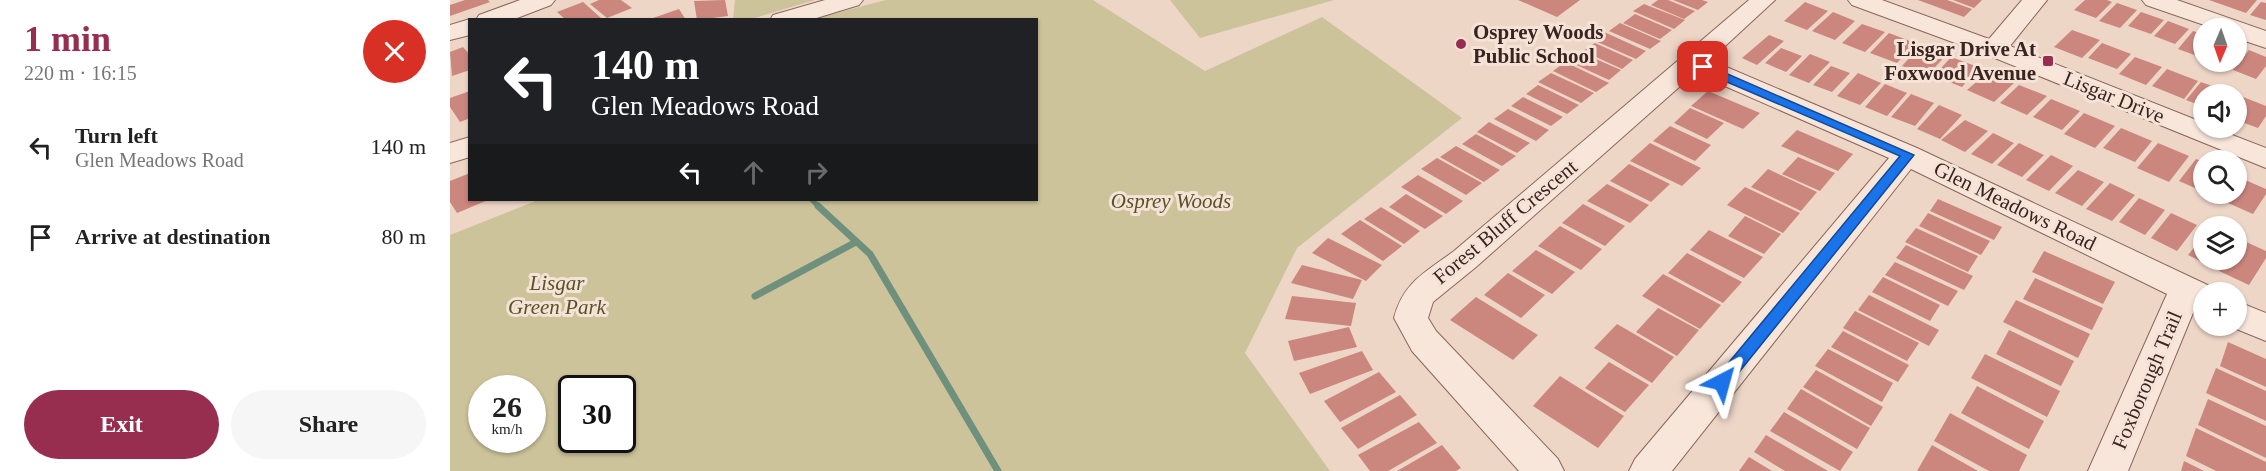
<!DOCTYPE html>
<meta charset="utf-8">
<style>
:root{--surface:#fff;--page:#f6f6f6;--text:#222;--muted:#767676;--accent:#972d4f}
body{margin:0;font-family:"Times New Roman",serif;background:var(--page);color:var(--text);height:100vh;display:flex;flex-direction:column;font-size:22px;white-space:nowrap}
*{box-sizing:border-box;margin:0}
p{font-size:20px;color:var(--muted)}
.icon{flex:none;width:33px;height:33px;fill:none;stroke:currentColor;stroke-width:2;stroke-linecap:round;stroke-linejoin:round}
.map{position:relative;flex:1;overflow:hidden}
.sheet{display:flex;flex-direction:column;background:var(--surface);width:450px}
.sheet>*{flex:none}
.hud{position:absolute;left:18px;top:18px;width:570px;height:183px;border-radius:0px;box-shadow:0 2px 4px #0004;background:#202124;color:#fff;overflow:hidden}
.needle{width:39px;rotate:182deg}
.buttons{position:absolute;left:1743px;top:18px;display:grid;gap:12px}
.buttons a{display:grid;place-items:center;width:54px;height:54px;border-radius:50%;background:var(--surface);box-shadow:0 2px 4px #0004;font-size:30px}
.speed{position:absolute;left:18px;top:375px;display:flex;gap:12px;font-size:30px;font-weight:700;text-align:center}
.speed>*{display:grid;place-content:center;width:78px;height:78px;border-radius:50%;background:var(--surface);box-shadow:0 2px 4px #0004;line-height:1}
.speed small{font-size:15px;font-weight:400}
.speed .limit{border:3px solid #111;border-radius:9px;background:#fff;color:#111}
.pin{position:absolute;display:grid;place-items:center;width:51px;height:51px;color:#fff;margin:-26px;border-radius:12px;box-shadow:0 3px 9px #0006}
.me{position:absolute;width:66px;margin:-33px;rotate:39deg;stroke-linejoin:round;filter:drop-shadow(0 0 4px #0008)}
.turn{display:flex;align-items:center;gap:21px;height:126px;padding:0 24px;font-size:27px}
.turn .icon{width:78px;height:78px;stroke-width:2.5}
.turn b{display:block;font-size:42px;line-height:51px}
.lanes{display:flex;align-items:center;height:57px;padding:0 24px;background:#0003;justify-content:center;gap:30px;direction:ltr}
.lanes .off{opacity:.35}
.round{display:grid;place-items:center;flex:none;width:63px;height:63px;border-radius:32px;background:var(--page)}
.overview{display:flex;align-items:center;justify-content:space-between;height:102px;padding:0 24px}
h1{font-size:36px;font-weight:800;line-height:45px;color:var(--accent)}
.cta{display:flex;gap:12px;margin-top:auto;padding:12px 24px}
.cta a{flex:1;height:69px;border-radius:36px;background:var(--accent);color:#fff;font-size:24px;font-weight:800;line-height:69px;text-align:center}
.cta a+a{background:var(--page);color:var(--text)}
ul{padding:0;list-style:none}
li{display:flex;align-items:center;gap:18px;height:90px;padding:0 24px}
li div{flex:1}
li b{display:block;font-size:22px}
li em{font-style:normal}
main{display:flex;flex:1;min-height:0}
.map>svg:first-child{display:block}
</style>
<main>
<section class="sheet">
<div class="overview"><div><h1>1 min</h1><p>220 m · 16:15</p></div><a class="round" style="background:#d93025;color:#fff"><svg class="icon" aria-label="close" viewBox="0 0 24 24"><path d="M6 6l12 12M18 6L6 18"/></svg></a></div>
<ul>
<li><svg class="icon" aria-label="left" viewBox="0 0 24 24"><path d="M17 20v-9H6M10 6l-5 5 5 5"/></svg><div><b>Turn left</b><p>Glen Meadows Road</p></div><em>140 m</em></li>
<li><svg class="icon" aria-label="arrive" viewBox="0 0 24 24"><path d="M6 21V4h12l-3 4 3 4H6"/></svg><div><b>Arrive at destination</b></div><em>80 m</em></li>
</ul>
<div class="cta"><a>Exit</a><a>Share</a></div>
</section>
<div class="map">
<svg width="1816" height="471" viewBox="0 0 1816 471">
<rect width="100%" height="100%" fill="#eed6c7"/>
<!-- green -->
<g fill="#ccc39b" fill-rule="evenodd">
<path d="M285,0H365L301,19H283Z"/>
<path d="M436,0H643L755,71L872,17L1012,118L847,248L795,353L880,471H0V235L88,200H586V20L363,19ZM32,388H82V440H32ZM122,388H172V440H122Z"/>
<path d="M720,0H884L750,38Z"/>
</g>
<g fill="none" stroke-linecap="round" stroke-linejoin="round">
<!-- stream-far1 -->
<path stroke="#6e907d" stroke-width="5" d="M362,200L369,207"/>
<!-- stream -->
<g stroke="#6e907d" stroke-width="7">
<path d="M368,206L420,254L548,471"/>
<path d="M305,296L406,242"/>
</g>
</g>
<!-- building -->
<g fill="#cb867e">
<path d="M15,0H38L40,2L0,16V5Z"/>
<path d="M149,0H171L182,8L157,18L140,4Z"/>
<path d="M275,0L278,16L247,20L244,1Z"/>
<path d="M1068,0H1130L1107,17Z"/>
<path d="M1208,0H1218L1245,11L1234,19L1201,5Z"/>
<path d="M1223,0H1252L1258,2L1248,10Z"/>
<path d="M1468,0H1497L1522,9L1514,17Z"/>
<path d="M1503,0H1532L1524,8Z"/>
<path d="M1635,0H1657L1662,2L1646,18L1624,10Z"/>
<path d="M1759,0H1807L1796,13Z"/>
<path d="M133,2L151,18L116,20L107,12Z"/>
<path d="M1355,2L1378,11L1357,30L1334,21Z"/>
<path d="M1811,2L1816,3V20L1800,15Z"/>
<path d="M1667,3L1687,10L1670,28L1649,21Z"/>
<path d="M1194,4L1235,20L1224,29L1183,11Z"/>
<path d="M229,9L236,20L203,18Z"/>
<path d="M1383,12L1405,21L1385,40L1362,31Z"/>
<path d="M1691,12L1714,20L1701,34L1678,26Z"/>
<path d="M1185,14L1222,30L1210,39L1173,23Z"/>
<path d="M1718,21L1739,29L1725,44L1704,36Z"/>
<path d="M1170,23L1211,41L1200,49L1159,31Z"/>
<path d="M1412,24L1435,32L1415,52L1392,43Z"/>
<path d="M1622,30L1650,40L1632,58L1604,47Z"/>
<path d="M1743,31L1754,35V53L1750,57L1728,49Z"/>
<path d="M1154,32L1196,51L1186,59L1143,40Z"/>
<path d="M1439,33L1465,43L1447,63L1420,53Z"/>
<path d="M1319,35L1334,41L1307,65L1292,58Z"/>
<path d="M1145,43L1183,60L1172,69L1133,51Z"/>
<path d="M1652,43L1681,54L1667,69L1638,58Z"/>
<path d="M1471,45L1497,54L1478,75L1452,66Z"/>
<path d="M13,47L20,55V70L2,76L0,52Z"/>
<path d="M1331,48L1352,56L1336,72L1315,63Z"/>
<path d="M1799,50L1816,57V66L1806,79L1783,70Z"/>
<path d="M1132,53L1171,70L1159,80L1120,62Z"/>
<path d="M1360,54L1380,62L1359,83L1339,75Z"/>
<path d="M1501,57L1528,67L1512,87L1484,76Z"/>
<path d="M1685,57L1712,67L1696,85L1669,74Z"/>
<path d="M1115,62L1159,83L1146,92L1103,71Z"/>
<path d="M1381,66L1400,73L1382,92L1363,85Z"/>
<path d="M1717,69L1748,81L1734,99L1702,86Z"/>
<path d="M1538,72L1564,83L1544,102L1517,90Z"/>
<path d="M1101,73L1144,93L1131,103L1088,82Z"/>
<path d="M1408,73L1431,83L1410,105L1387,96Z"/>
<path d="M1751,82L1784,94H1754V107L1736,100Z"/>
<path d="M1435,84L1457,93L1437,116L1415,107Z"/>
<path d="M1088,85L1129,105L1117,114L1076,94Z"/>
<path d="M1569,85L1597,96L1577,115L1550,103Z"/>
<path d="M20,91V118L10,122L0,107V98Z"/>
<path d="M1258,91L1310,113L1293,129L1241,106Z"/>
<path d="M1461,94L1484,103L1465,126L1441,117Z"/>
<path d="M1788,95L1816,106V116L1808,128L1786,120Z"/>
<path d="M1073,97L1113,117L1101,126L1061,106Z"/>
<path d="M1601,99L1630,111L1612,130L1583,117Z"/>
<path d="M1489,105L1512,115L1490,139L1467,129Z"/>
<path d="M1240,108L1274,123L1257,139L1224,123Z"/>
<path d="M1058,109L1099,130L1086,141L1044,119Z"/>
<path d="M1634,113L1665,126L1645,148L1614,134Z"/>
<path d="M1515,120L1538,131L1515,152L1491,140Z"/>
<path d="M1039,122L1080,143L1067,153L1027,132Z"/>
<path d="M1220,126L1261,145L1245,161L1203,141Z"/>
<path d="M1671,128L1702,141L1685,162L1653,148Z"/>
<path d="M1347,130L1403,154L1388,171L1331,146Z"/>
<path d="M1543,133L1564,143L1542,164L1521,154Z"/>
<path d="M1026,134L1066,156L1052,166L1012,144Z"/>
<path d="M1200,143L1251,168L1232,186L1180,161Z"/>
<path d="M1569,143L1594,155L1572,177L1547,165Z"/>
<path d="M1708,143L1739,156L1719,182L1687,168Z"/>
<path d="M1006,146L1050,170L1034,182L990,157Z"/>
<path d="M1601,155L1623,166L1599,191L1576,180Z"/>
<path d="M1348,157L1385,173L1370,191L1332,174Z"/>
<path d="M987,158L1032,183L1016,195L971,169Z"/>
<path d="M1746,159L1754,162V192L1729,181Z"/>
<path d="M1179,164L1220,184L1201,202L1160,181Z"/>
<path d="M1318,169L1367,192L1351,211L1301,187Z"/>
<path d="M1628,170L1654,182L1632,206L1605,193Z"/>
<path d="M20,173V200H38L7,213L0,202V181Z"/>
<path d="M968,175L1013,201L996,214L951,187Z"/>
<path d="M1786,176L1816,189V194L1803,214L1769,199L1773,194H1786Z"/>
<path d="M1660,183L1685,195L1662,221L1636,209Z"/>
<path d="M1157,184L1199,205L1180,223L1137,201Z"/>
<path d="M1295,187L1350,213L1333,233L1277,205Z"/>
<path d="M956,194L993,216L975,229L939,207Z"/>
<path d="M1689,198L1715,210L1695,235L1669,222Z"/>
<path d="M1488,199L1552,227L1544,240L1480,211Z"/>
<path d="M1133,204L1175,226L1155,246L1112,223Z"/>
<path d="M931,207L970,231L954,244L914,219Z"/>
<path d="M1478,213L1540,241L1531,255L1469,226Z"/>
<path d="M1721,213L1747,225L1727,251L1701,238Z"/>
<path d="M1295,216L1331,234L1314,254L1278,236Z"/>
<path d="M910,220L952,246L933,261L891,234Z"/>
<path d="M1110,226L1152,249L1131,270L1088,246Z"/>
<path d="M1466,228L1528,256L1518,272L1455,242Z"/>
<path d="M1259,230L1313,257L1294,278L1240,250Z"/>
<path d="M1754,235V260H1770L1764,268L1738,255Z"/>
<path d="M878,238L932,265L916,281L862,253Z"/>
<path d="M1792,240L1816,251V258L1799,285L1769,271L1777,260H1786V247Z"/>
<path d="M1456,245L1523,276L1514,290L1446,258Z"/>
<path d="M1086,250L1125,272L1102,294L1062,271Z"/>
<path d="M1594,251L1665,282L1653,304L1582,272Z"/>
<path d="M1237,253L1292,282L1273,303L1218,273Z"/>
<path d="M1445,262L1508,291L1498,306L1435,275Z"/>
<path d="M852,265L912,280L903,299L841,283Z"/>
<path d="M1058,273L1095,295L1071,318L1034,295Z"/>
<path d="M1213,274L1271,305L1250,329L1192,296Z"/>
<path d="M1433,277L1490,305L1480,321L1422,292Z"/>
<path d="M1585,278L1653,308L1642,330L1573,299Z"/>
<path d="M1419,295L1489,330L1479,346L1408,310Z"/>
<path d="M842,296L906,303L901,326L835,319Z"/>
<path d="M1026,297L1088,335L1063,360L1000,320Z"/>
<path d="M1566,300L1640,334L1628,358L1553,322Z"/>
<path d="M1208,308L1249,330L1227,356L1186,332Z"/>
<path d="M1405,311L1469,343L1457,361L1393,328Z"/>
<path d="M1167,324L1224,357L1202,383L1144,348Z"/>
<path d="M899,327L907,347L844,361L838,341Z"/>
<path d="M1559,330L1624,361L1611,386L1546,354Z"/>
<path d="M1393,331L1459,365L1448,382L1381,347Z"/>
<path d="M1778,342L1816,359V387L1770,366Z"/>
<path d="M1378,349L1443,383L1432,402L1365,366Z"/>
<path d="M912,351L923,370L860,394L849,373Z"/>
<path d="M1535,354L1610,391L1597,417L1521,378Z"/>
<path d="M1159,362L1199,385L1175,412L1135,388Z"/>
<path d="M1766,368L1816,391V421L1756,393Z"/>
<path d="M1366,370L1433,407L1421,426L1353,387Z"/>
<path d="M929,372L946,392L890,422L874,401Z"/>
<path d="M1110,376L1174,416L1148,448L1083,406Z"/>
<path d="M1527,386L1594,421L1579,449L1511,413Z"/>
<path d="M1351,389L1420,428L1407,449L1337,409Z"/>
<path d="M950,395L967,415L908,449L891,428Z"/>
<path d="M1758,399L1816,426V458L1748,425Z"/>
<path d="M1334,412L1403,452L1390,471L1320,431Z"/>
<path d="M1500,413L1577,455L1569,471H1539L1484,441Z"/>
<path d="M969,422L987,443L938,471H920L908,455Z"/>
<path d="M1746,428L1816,462V471H1766L1736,456Z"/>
<path d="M1316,435L1378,471H1335L1304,452Z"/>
<path d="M992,445L1011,468L1006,471H947Z"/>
<path d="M1482,445L1528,471H1467Z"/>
<path d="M1299,457L1322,471H1289Z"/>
<path d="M1734,461L1754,471H1731Z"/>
</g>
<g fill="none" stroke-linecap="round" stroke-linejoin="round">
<!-- minor casing -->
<g stroke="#89665c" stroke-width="2">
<g id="minor">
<path d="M70,0H105L101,5L62,20H26L29,15Z"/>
<path d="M375,0H413L409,5L360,20H320L323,15Z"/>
<path d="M1299,0H1325L1260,60L1467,148L1766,289L1768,292H1754V310L1745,308L1678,471H1638L1717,294L1461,169L1222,471H1179L1185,459L1439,158L1245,73L1026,267L983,302L978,318L986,331L1108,459L1114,471H1069L962,351L944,318C953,282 976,272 1004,251Z"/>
<path d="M1398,0H1432L1539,39L1572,0H1597L1560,46L1754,123V128H1764L1816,148V168L1535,54L1402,5Z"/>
<path d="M1692,0H1727L1816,31V48L1786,38V28H1763L1696,5Z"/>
<path d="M20,19L24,20H20V35L0,40V25Z"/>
<path d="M20,137V157L0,163V143Z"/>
<path d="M1786,301L1816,313V341L1779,326H1786Z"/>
</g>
</g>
<!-- minor -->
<use href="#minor" fill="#f8e6da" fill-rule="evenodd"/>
</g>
<!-- route -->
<path fill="#1a73e8" stroke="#114b97" stroke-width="1.5" d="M1249,65H1257L1464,155L1277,387L1272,388L1264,382L1266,378L1450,156L1249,70Z"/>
<!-- markers -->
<g fill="#972d4f" stroke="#f5e3d7" stroke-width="2">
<circle cx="1011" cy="44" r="6"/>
<rect x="1592" y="55" width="12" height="12" rx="3"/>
</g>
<g text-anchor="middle" stroke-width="6" stroke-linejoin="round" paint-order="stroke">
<!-- poi labels -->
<g font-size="21" font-weight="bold" fill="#3a2420" stroke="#f5e3d7" text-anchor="start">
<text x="1023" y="39">Osprey Woods<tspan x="1023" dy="24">Public School</tspan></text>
<text x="1586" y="56" text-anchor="end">Lisgar Drive At<tspan x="1586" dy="24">Foxwood Avenue</tspan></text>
</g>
<!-- street labels -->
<g font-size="21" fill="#3a2420" stroke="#f5e3d7">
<text transform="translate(1664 97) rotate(22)" y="7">Lisgar Drive</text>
<text transform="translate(1565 206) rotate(26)" y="7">Glen Meadows Road</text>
<text transform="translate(1055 222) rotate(-40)" y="7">Forest Bluff Crescent</text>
<text transform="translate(1697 380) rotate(-67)" y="7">Foxborough Trail</text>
</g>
<!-- park labels -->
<g font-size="21" font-style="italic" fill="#565327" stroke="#f5e3d7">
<text x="721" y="208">Osprey Woods</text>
<text x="107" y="290">Lisgar<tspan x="107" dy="24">Green Park</tspan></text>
</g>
</g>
</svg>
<div class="buttons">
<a><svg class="needle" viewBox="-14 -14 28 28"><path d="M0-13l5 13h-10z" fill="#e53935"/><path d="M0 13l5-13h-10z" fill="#767676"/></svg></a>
<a><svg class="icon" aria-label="sound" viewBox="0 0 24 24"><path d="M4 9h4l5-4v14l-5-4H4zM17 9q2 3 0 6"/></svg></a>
<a><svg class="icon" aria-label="search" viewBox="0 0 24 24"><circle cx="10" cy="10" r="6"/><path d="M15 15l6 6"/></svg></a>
<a><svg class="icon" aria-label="layers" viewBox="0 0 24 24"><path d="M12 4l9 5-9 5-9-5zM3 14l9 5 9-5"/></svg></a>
<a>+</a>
</div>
<div class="speed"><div>26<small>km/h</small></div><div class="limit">30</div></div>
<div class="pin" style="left:1253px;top:67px;background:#d93025"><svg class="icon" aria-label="arrive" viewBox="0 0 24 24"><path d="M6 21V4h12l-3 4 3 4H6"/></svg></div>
<svg class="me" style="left:1272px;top:382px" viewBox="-20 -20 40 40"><path d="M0-17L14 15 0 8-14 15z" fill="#1a73e8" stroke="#fff" stroke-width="4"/></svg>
<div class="hud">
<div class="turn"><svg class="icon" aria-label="left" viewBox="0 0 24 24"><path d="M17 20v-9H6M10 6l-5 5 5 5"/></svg><div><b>140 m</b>Glen Meadows Road</div></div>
<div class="lanes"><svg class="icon" aria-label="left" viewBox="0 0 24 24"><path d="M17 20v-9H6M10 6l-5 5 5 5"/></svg><svg class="icon off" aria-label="ahead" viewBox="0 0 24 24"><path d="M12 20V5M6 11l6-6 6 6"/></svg><svg class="icon off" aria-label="right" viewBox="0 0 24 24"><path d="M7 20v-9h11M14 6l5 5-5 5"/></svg></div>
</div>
</div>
</main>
